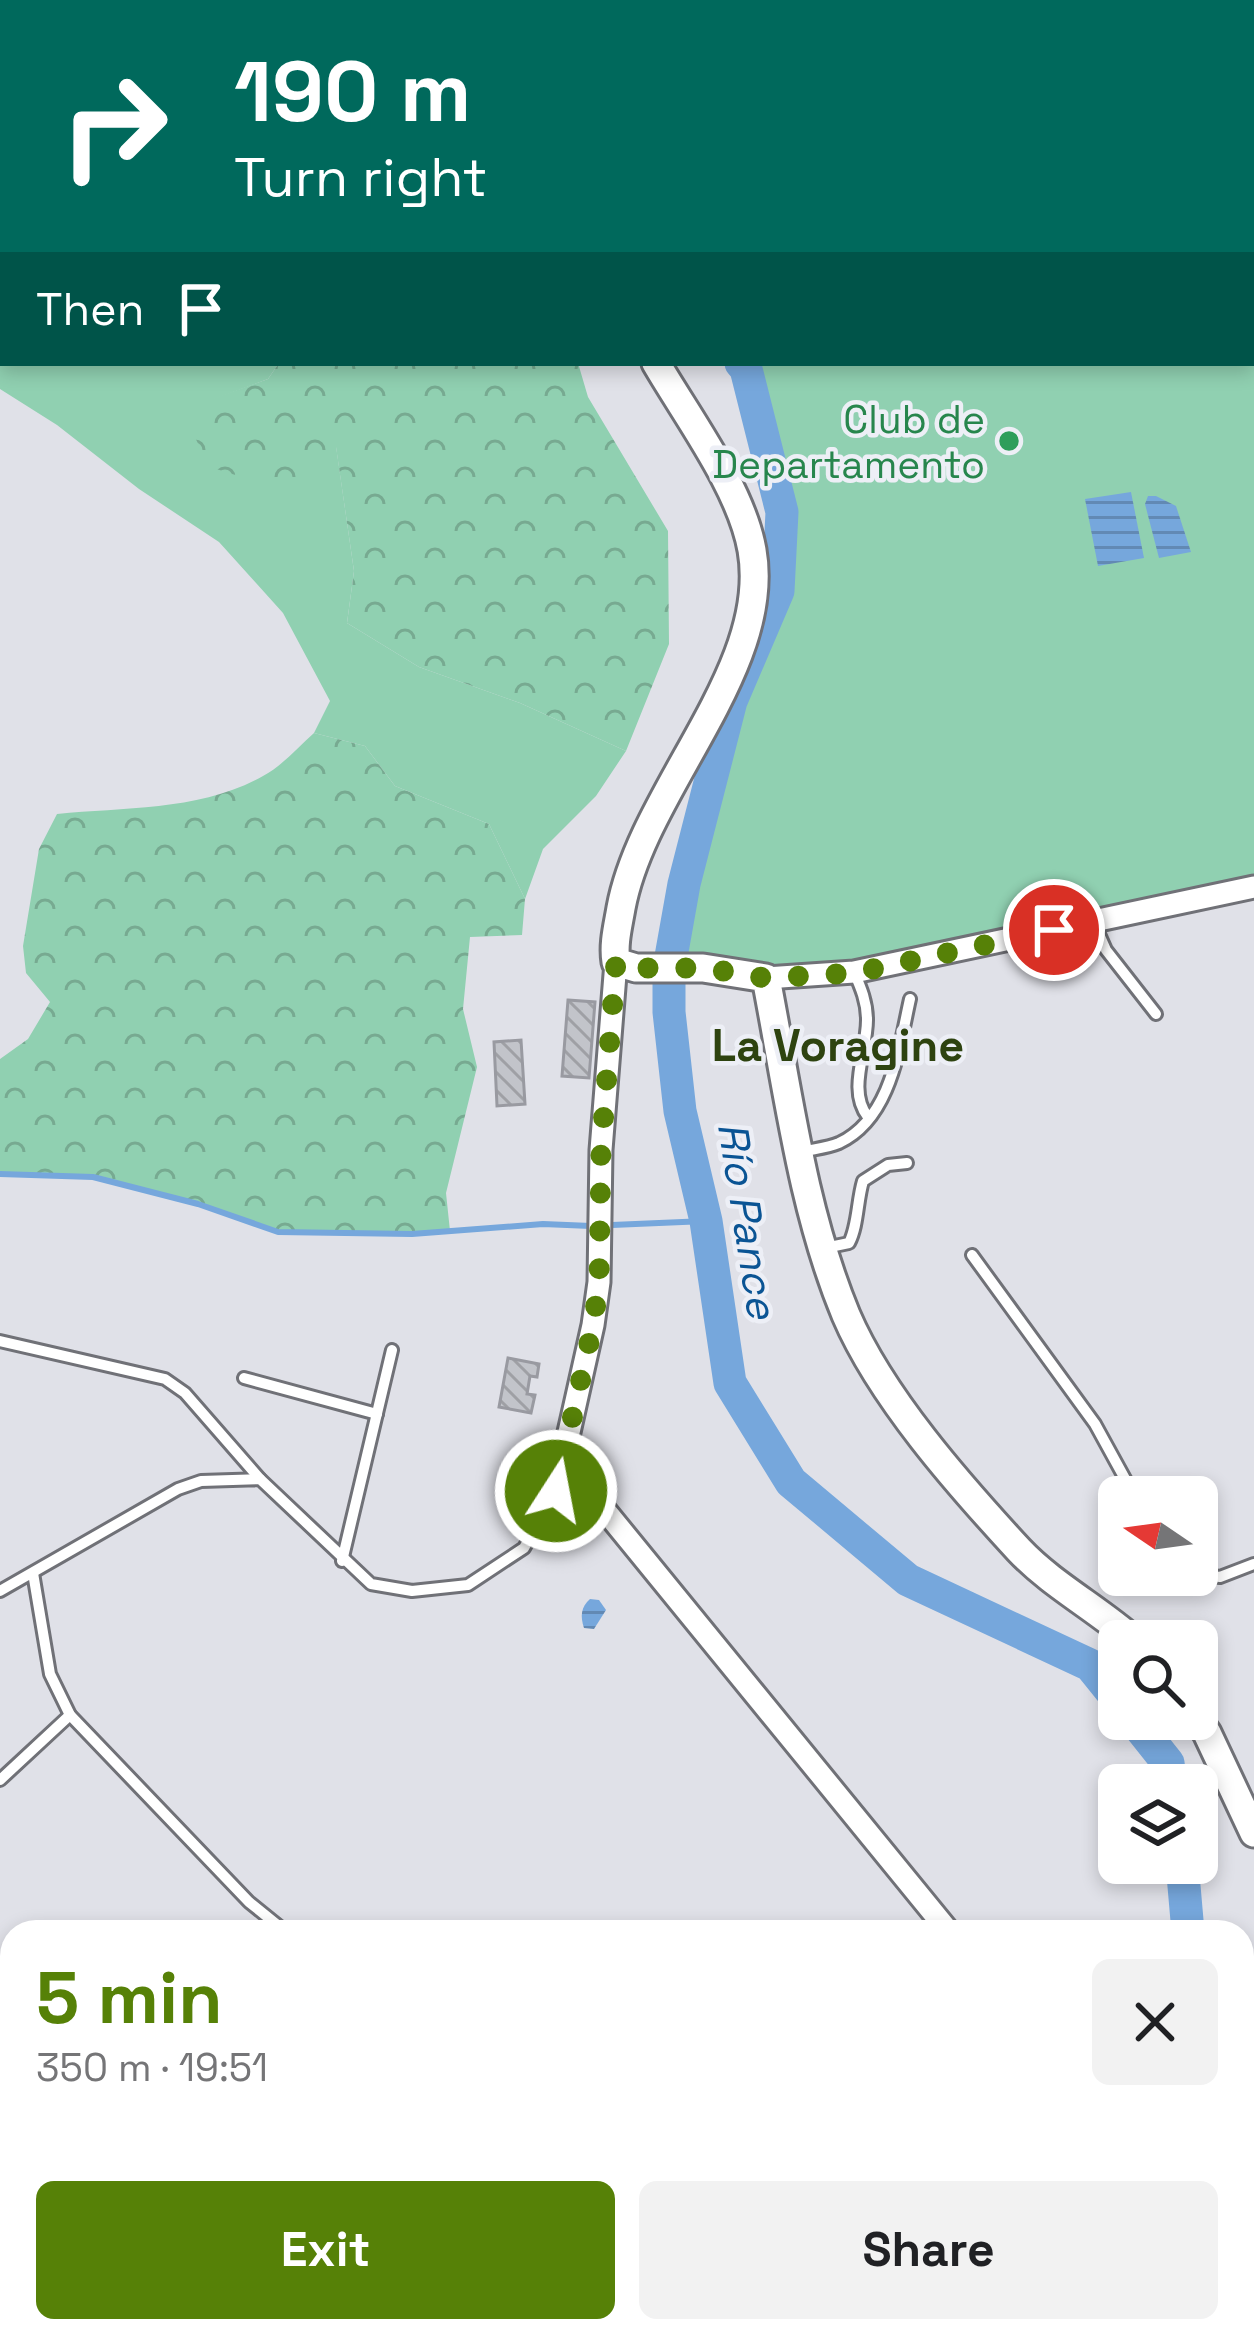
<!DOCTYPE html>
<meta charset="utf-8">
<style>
:root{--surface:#fff;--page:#f2f2f2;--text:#202124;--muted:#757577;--accent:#568107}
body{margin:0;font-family:"Space Grotesk",sans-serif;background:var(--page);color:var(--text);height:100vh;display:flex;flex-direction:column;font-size:45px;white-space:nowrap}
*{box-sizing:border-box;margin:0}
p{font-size:39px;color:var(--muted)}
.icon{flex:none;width:66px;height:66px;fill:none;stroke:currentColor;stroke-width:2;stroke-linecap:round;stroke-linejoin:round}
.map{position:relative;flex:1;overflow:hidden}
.drawer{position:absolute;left:0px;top:1920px;width:1254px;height:423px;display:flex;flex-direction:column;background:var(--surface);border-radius:36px 36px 0 0;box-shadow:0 6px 18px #0003}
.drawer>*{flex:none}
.top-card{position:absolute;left:0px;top:0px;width:1254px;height:366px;box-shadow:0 6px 18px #0003;background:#00695c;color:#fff;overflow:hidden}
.needle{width:78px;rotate:283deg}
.fabs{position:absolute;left:1098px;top:1476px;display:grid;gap:24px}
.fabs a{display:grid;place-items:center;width:120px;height:120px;border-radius:18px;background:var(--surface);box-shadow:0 6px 18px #0003;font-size:60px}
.pin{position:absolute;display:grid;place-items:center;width:102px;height:102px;color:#fff;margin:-51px;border:6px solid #fff;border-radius:50%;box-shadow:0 3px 12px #0007}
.me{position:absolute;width:132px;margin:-66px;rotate:11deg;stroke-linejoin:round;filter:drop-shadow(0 0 9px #0008)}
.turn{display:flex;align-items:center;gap:42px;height:252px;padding:0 36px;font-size:54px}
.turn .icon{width:156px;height:156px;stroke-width:2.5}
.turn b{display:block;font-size:84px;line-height:102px}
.then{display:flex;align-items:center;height:114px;padding:0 36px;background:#0003;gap:24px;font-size:45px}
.round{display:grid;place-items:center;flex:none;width:126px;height:126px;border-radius:18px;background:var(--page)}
.summary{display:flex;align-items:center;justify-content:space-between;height:204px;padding:0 36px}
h1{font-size:72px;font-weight:800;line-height:90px;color:var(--accent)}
.cta{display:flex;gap:24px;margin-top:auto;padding:24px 36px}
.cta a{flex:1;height:138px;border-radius:18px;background:var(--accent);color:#fff;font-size:48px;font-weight:800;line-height:138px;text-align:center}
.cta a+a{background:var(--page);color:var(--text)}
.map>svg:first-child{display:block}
</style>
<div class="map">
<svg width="1254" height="2341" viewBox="0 0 1254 2341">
<defs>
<pattern id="forest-crowns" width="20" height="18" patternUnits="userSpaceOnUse" patternTransform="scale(3)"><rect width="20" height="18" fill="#90d0b1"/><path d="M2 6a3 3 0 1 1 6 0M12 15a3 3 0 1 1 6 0" fill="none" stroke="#77aa91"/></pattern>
<pattern id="water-rules" width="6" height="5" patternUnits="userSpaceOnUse" patternTransform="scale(3)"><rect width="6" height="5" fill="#76a7dc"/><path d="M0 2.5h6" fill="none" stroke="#6289b4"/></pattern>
<pattern id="building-back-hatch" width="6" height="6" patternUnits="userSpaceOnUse" patternTransform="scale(3)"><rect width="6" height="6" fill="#c2c4ca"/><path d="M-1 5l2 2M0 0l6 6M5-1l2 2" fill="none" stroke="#9fa0a5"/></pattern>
</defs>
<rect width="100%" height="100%" fill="#e0e1e8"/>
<!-- green -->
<g fill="#90d0b1">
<path d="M183,0H593V3H185Z"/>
<path d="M706,0H1254V887L854,972L669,968L684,884L731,701L778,591L782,512L746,370L741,363H1251V3H705Z"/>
<path d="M0,356L3,363L26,365L279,363L268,379L182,411L336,446L354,571L347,623L419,667L520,703L626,751L596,796L543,849L525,899L489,824L395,786L365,746L314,733L330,701L283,613L219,542L139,489L57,425L0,389Z"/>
</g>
<!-- forest -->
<g fill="url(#forest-crowns)">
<path d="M0,0L185,3H3V357Z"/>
<path d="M279,363H578L588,397L668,531L669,644L626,751L520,703L419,667L347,623L354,571L336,447L286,491L210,467L181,410L268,379Z"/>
<path d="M314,733L365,746L395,786L489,824L525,899L522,935L470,937L463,1009L477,1067L446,1193L450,1231L278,1232L198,1204L93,1177L0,1174V1059L28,1039L50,1002L26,973L23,946L39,849L57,814C126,807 201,811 263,776C282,766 298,747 314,733Z"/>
</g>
<!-- water -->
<g fill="url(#water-rules)">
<path d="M1131,492L1144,558L1098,566L1085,499Z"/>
<path d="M1148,496H1156L1176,506L1191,552L1159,558L1145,504Z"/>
<path d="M590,1599L599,1600L606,1610L594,1629L584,1628C580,1616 581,1607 590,1599Z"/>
</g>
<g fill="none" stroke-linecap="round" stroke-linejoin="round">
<!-- stream -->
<g stroke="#76a7dc" stroke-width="6">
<path d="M0,1174L93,1177L198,1204L278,1232L412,1234L543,1224L591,1226"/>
<path d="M612,1225L706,1221"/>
</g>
<!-- river -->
<g stroke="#76a7dc" stroke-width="33">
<path d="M705,3L706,0"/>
<path d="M741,363L746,369L782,512L778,591L731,701L684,884L669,968V1012L680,1111L706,1221L730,1383L791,1482L908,1580L1090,1665L1119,1701"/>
<path d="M1133,1719L1168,1763L1171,1785"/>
<path d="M1182,1863L1188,1932"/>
<path d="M1242,2197L1254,2216"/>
</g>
</g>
<!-- building -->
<g fill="url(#building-back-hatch)" stroke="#999aa1" stroke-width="3">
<path d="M568,1000L595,1002L589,1078L562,1076Z"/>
<path d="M521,1040L525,1104L497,1106L494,1042Z"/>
<path d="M508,1358L539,1364L537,1377L530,1376L527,1394L535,1395L531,1413L499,1407Z"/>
<path d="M850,2331H882L888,2341H856Z"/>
<path d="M944,2331H973L998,2341H940Z"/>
</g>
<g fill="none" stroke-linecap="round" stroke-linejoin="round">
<!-- service casing -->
<g stroke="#707177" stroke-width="16">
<g id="service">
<path d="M1094,923L1106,950L1156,1014"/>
<path d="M854,972C861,988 867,1002 867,1020C867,1052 847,1091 868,1117"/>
<path d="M801,1152C813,1149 827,1148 839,1143C891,1119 899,1048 910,999"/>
<path d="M825,1248L849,1243C858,1226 857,1201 863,1181L888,1165L907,1163"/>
<path d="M972,1255L1095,1424L1135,1497"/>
<path d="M0,1341L165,1379L185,1393L260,1479"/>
<path d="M244,1378L377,1414"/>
<path d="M342,1561L392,1350"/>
<path d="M33,1573L50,1674L70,1715L249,1902L286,1932"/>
<path d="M1197,1574L1220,1577L1254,1564"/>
<path d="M0,1591L178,1489L201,1481L260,1479L371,1584L412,1591L468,1585L524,1548L556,1491L563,1460"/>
<path d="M0,1780L70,1715"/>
<path d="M0,2035L12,2047"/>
<path d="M326,2331L353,2341"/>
</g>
</g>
<!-- minor casing -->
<g stroke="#707177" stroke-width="27">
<g id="minor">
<path d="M616,962L601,1150L599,1282L593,1325L563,1459L949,1932"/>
<path d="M766,978L854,972L1254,887"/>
<path d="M1191,2331L1196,2341"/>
</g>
</g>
<!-- tertiary casing -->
<g stroke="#707177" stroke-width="33">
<g id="tertiary">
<path d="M639,3V0"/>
<path d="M656,363C688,418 741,488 752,550C773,669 643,789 621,908C618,926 613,944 616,962L636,968H703L766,978C788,1091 802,1209 846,1315C881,1397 959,1485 1019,1550C1052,1585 1098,1609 1134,1641"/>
<path d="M1197,1719L1207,1733L1254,1833"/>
</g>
</g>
<!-- service -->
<use href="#service" stroke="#fff" stroke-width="10"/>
<!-- minor -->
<use href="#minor" stroke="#fff" stroke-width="21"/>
<!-- tertiary -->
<use href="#tertiary" stroke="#fff" stroke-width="27"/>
</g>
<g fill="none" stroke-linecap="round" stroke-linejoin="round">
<!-- route -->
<path stroke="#568107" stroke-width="21" stroke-dasharray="0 37.8" d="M556,1491L593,1325L599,1282L601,1150L616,962L636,968H704L766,978L854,973L1054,930"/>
</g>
<!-- markers -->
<circle fill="#2e9e5b" stroke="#edeff6" stroke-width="4.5" cx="1009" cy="441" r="12"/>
<g text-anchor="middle" stroke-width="9" stroke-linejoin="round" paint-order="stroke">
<!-- leisure labels -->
<g font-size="39" fill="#27864d" stroke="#edeff6" text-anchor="end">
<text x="985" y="433">Club de<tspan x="985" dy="45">Departamento</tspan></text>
</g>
<!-- water labels -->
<g font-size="42" font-style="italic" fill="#0a5494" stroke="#edeff6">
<text transform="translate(748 1220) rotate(81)" y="15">Río Pance</text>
</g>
<!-- quarter labels -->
<g font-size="45" font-weight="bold" fill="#2e4310" stroke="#edeff6">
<text x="838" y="1061">La Voragine</text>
</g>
</g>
</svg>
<div class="fabs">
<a><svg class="needle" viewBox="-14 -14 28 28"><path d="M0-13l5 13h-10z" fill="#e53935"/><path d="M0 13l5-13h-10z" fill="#757577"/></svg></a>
<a><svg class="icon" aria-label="search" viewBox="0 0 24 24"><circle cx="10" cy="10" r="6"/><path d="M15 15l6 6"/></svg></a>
<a><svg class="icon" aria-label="layers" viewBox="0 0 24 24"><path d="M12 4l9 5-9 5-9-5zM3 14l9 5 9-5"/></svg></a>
</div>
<div class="pin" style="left:1054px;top:930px;background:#d93025"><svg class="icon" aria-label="arrive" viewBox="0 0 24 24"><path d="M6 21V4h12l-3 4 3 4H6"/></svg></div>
<svg class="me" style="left:556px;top:1491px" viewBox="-20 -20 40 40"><circle r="17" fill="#568107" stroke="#fff" stroke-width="3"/><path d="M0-11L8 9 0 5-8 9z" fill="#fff"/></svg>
<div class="top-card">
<div class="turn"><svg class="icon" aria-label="right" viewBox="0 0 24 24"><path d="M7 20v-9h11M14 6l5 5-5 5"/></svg><div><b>190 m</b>Turn right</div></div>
<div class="then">Then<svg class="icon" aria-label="arrive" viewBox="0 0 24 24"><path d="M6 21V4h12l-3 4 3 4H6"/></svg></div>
</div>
<section class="drawer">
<div class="summary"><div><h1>5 min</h1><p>350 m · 19:51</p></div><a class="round"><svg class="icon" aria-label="close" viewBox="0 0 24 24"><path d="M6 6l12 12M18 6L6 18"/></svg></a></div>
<div class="cta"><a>Exit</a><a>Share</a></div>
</section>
</div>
